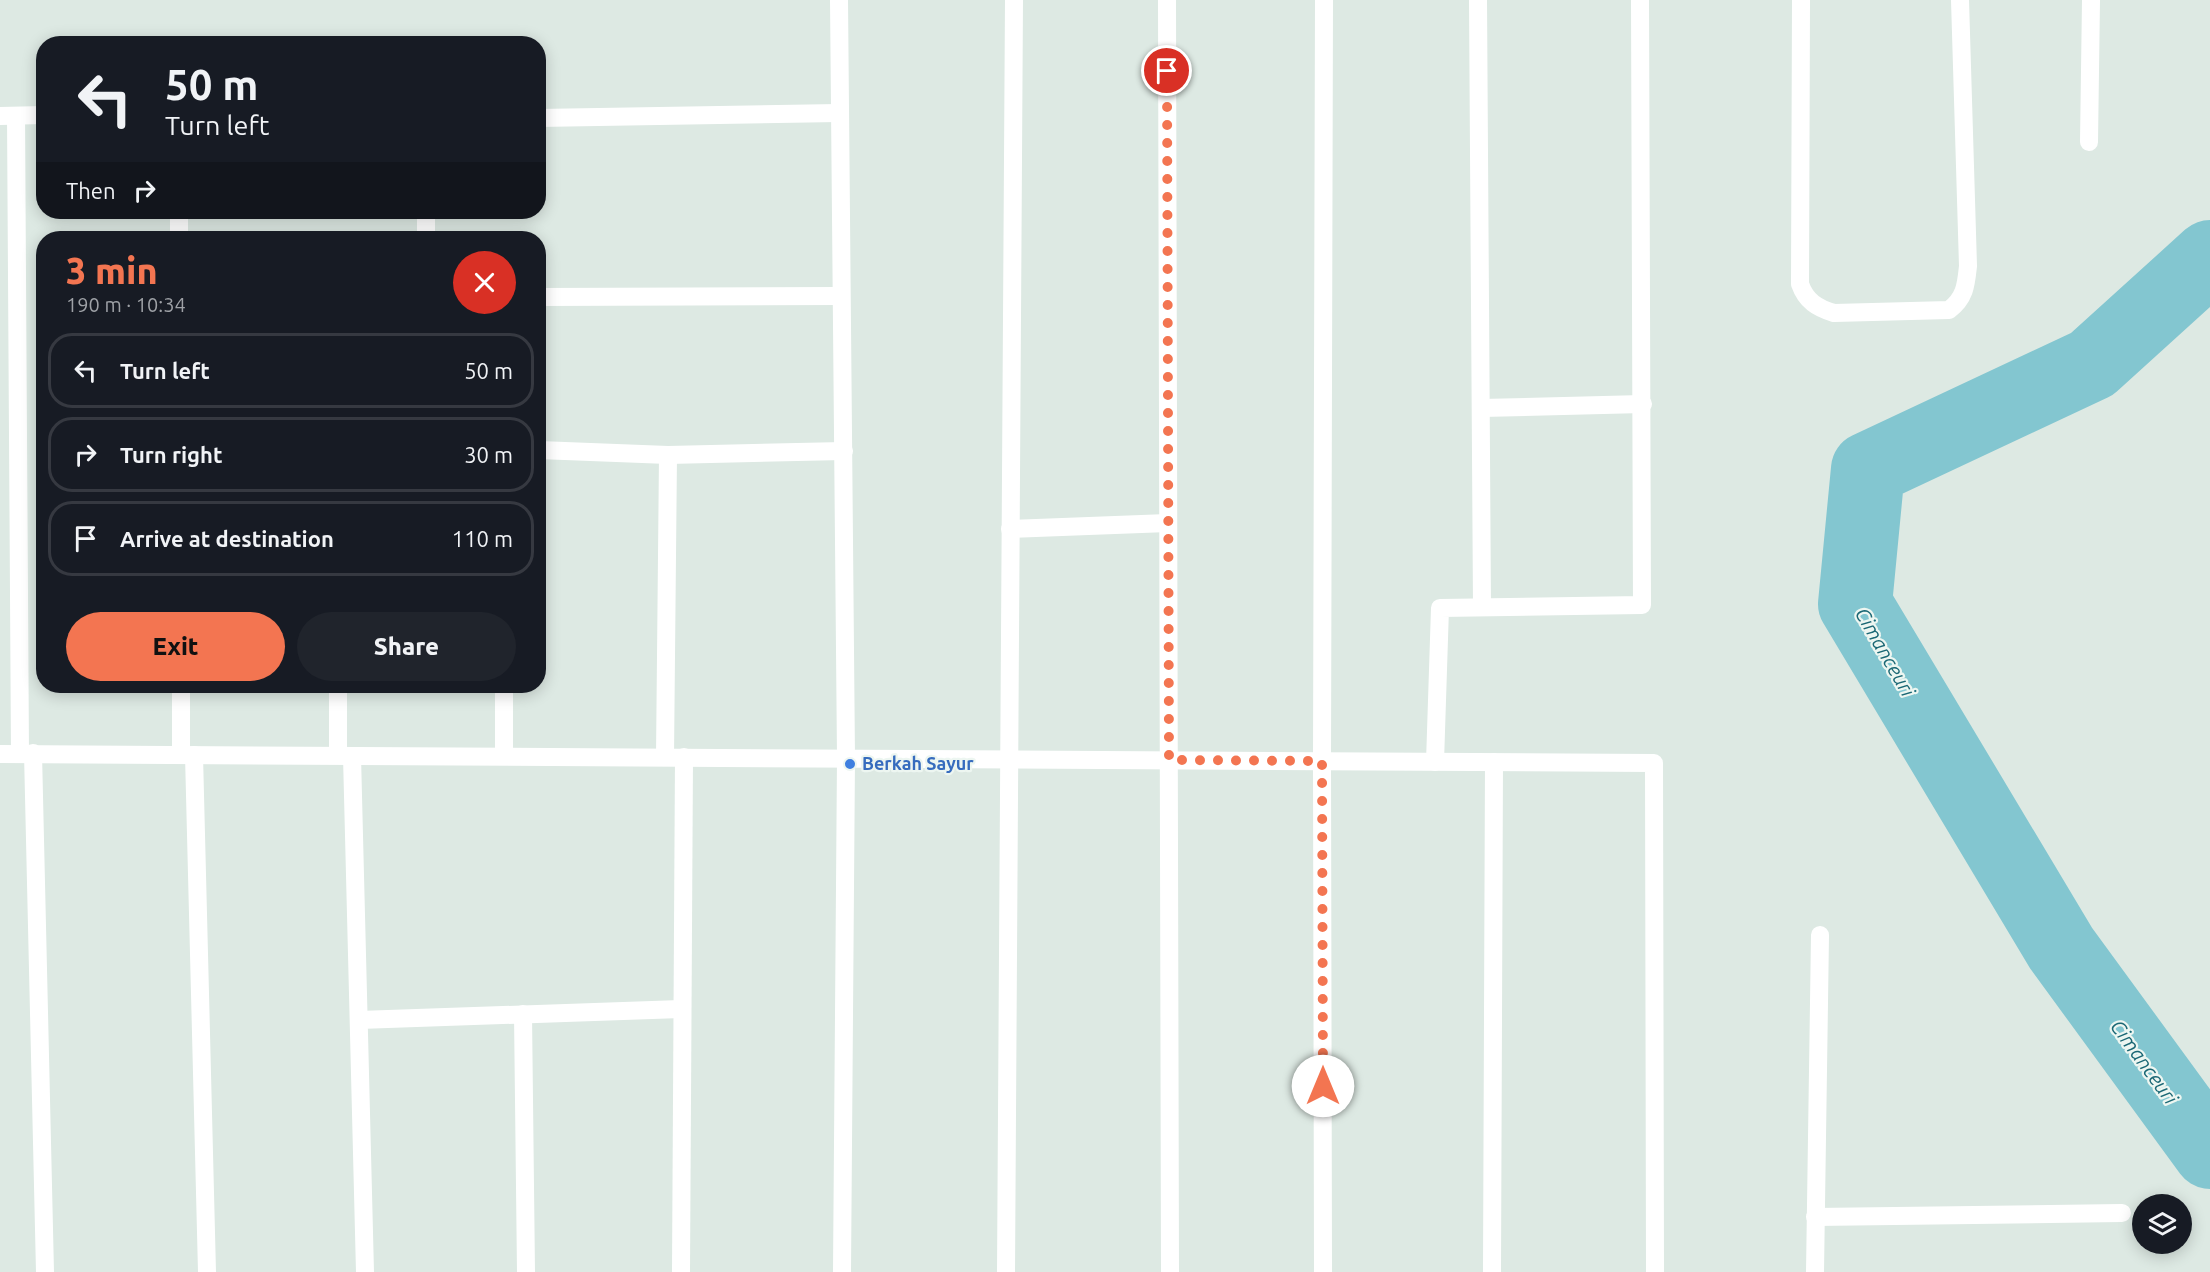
<!DOCTYPE html>
<meta charset="utf-8">
<style>
:root{--surface:#171b24;--page:#20242c;--text:#f1f3f6;--muted:#9ea1a6;--line:#363941;--accent:#f37551}
body{margin:0;font-family:Ubuntu,sans-serif;background:var(--page);color:var(--text);height:100vh;display:flex;flex-direction:column;font-size:22px;white-space:nowrap}
*{box-sizing:border-box;margin:0}
p{font-size:20px;color:var(--muted)}
.icon{flex:none;width:33px;height:33px;fill:none;stroke:currentColor;stroke-width:2;stroke-linecap:round;stroke-linejoin:round}
.map{position:relative;flex:1;overflow:hidden}
.panel{position:absolute;left:36px;top:231px;width:510px;height:462px;display:flex;flex-direction:column;background:var(--surface);border-radius:24px;box-shadow:0 3px 15px #0003}
.panel>*{flex:none}
.banner{position:absolute;left:36px;top:36px;width:510px;height:183px;border-radius:24px;box-shadow:0 3px 15px #0003;background:#171b24;color:var(--text);overflow:hidden}
.controls{position:absolute;left:2132px;top:1194px;display:grid;gap:12px}
.controls a{display:grid;place-items:center;width:60px;height:60px;border-radius:50%;background:var(--surface);box-shadow:0 3px 15px #0003;font-size:30px}
.pin{position:absolute;display:grid;place-items:center;width:51px;height:51px;color:#fff;margin:-26px;border:3px solid #fff;border-radius:50%;box-shadow:0 2px 6px #0007}
.me{position:absolute;width:66px;margin:-33px;rotate:0deg;stroke-linejoin:round;filter:drop-shadow(0 0 4px #0008)}
.turn{display:flex;align-items:center;gap:21px;height:126px;padding:0 30px;font-size:27px}
.turn .icon{width:78px;height:78px;stroke-width:2.5}
.turn b{display:block;font-size:42px;line-height:51px}
.then{display:flex;align-items:center;height:57px;padding:0 30px;background:#0003;gap:12px;font-size:22px}
.round{display:grid;place-items:center;flex:none;width:63px;height:63px;border-radius:32px;background:var(--page)}
.overview{display:flex;align-items:center;justify-content:space-between;height:102px;padding:0 30px}
h1{font-size:36px;font-weight:800;line-height:45px;color:var(--accent)}
.primary-button{display:flex;gap:12px;margin-top:auto;padding:12px 30px}
.primary-button a{flex:1;height:69px;border-radius:36px;background:var(--accent);color:#111;font-size:24px;font-weight:800;line-height:69px;text-align:center}
.primary-button a+a{background:var(--page);color:var(--text)}
ul{padding:0;list-style:none}
li{display:flex;align-items:center;gap:18px;height:75px;margin:0 12px 9px;padding:0 18px;border:3px solid var(--line);border-radius:24px}
li div{flex:1}
li b{display:block;font-size:22px}
li em{font-style:normal}
.map>svg:first-child{display:block}
</style>
<div class="map">
<svg width="2210" height="1272" viewBox="0 0 2210 1272">
<rect width="100%" height="100%" fill="#dde9e3"/>
<g fill="none" stroke-linecap="round" stroke-linejoin="round">
<!-- river -->
<path stroke="#83c6d0" stroke-width="74" d="M2210,257L2092,364L1868,469L1855,604L2061,948L2210,1152"/>
<!-- street -->
<g stroke="#fff" stroke-width="18">
<path d="M839,0L846,758L842,1272"/>
<path d="M1167,0L1170,1272"/>
<path d="M1478,0L1482,607"/>
<path d="M1801,0L1800,284C1806,301 1817,308 1834,313L1949,310C1965,298 1966,285 1968,266L1960,0"/>
<path d="M0,116L44,115"/>
<path d="M16,116L20,754"/>
<path d="M538,118L839,113"/>
<path d="M2089,142L2091,0"/>
<path d="M179,212V238"/>
<path d="M426,238V212"/>
<path d="M538,297L840,296"/>
<path d="M1481,408L1643,404"/>
<path d="M539,450L668,455L844,451"/>
<path d="M1010,529L1168,523"/>
<path d="M181,686V754"/>
<path d="M338,686V755"/>
<path d="M504,686V756"/>
<path d="M33,753L45,1272"/>
<path d="M0,754L1654,763L1655,1272"/>
<path d="M194,755L207,1272"/>
<path d="M352,756L365,1272"/>
<path d="M665,757L668,455"/>
<path d="M1435,762L1440,608L1642,605L1640,0"/>
<path d="M523,1014L526,1272"/>
<path d="M359,1020L681,1009"/>
<path d="M1815,1217L2122,1213"/>
<path d="M681,1272L684,757"/>
<path d="M1006,1272L1014,0"/>
<path d="M1323,1272L1322,761L1324,0"/>
<path d="M1492,1272L1494,762"/>
<path d="M1815,1272L1820,935"/>
</g>
</g>
<g fill="none" stroke-linecap="round" stroke-linejoin="round">
<!-- route -->
<path stroke="#f37551" stroke-width="10" stroke-dasharray="0 18" d="M1167,71L1169,760L1322,761L1323,1086"/>
</g>
<!-- markers -->
<circle fill="#3f7fe0" stroke="#edf6f1" stroke-width="2" cx="850" cy="764" r="6"/>
<g text-anchor="middle" stroke-width="4.5" stroke-linejoin="round" paint-order="stroke">
<!-- shop labels -->
<g font-size="18" font-weight="bold" fill="#366cbe" stroke="#edf6f1" text-anchor="start">
<text x="862" y="770">Berkah Sayur</text>
</g>
<!-- water labels -->
<g font-size="20" font-style="italic" fill="#1a6774" stroke="#edf6f1">
<text transform="translate(1885 652) rotate(60)" y="7">Cimanceuri</text>
<text transform="translate(2144 1062) rotate(54)" y="7">Cimanceuri</text>
</g>
</g>
</svg>
<div class="controls">
<a><svg class="icon" aria-label="layers" viewBox="0 0 24 24"><path d="M12 4l9 5-9 5-9-5zM3 14l9 5 9-5"/></svg></a>
</div>
<div class="pin" style="left:1167px;top:71px;background:#d93025"><svg class="icon" aria-label="arrive" viewBox="0 0 24 24"><path d="M6 21V4h12l-3 4 3 4H6"/></svg></div>
<svg class="me" style="left:1323px;top:1086px" viewBox="-20 -20 40 40"><circle r="19" fill="#fff"/><path d="M0-13L10 11 0 6-10 11z" fill="#f37551"/></svg>
<div class="banner">
<div class="turn"><svg class="icon" aria-label="left" viewBox="0 0 24 24"><path d="M17 20v-9H6M10 6l-5 5 5 5"/></svg><div><b>50 m</b>Turn left</div></div>
<div class="then">Then<svg class="icon" aria-label="right" viewBox="0 0 24 24"><path d="M7 20v-9h11M14 6l5 5-5 5"/></svg></div>
</div>
<section class="panel">
<div class="overview"><div><h1>3 min</h1><p>190 m · 10:34</p></div><a class="round" style="background:#d93025;color:#fff"><svg class="icon" aria-label="close" viewBox="0 0 24 24"><path d="M6 6l12 12M18 6L6 18"/></svg></a></div>
<ul>
<li><svg class="icon" aria-label="left" viewBox="0 0 24 24"><path d="M17 20v-9H6M10 6l-5 5 5 5"/></svg><div><b>Turn left</b></div><em>50 m</em></li>
<li><svg class="icon" aria-label="right" viewBox="0 0 24 24"><path d="M7 20v-9h11M14 6l5 5-5 5"/></svg><div><b>Turn right</b></div><em>30 m</em></li>
<li><svg class="icon" aria-label="arrive" viewBox="0 0 24 24"><path d="M6 21V4h12l-3 4 3 4H6"/></svg><div><b>Arrive at destination</b></div><em>110 m</em></li>
</ul>
<div class="primary-button"><a>Exit</a><a>Share</a></div>
</section>
</div>
